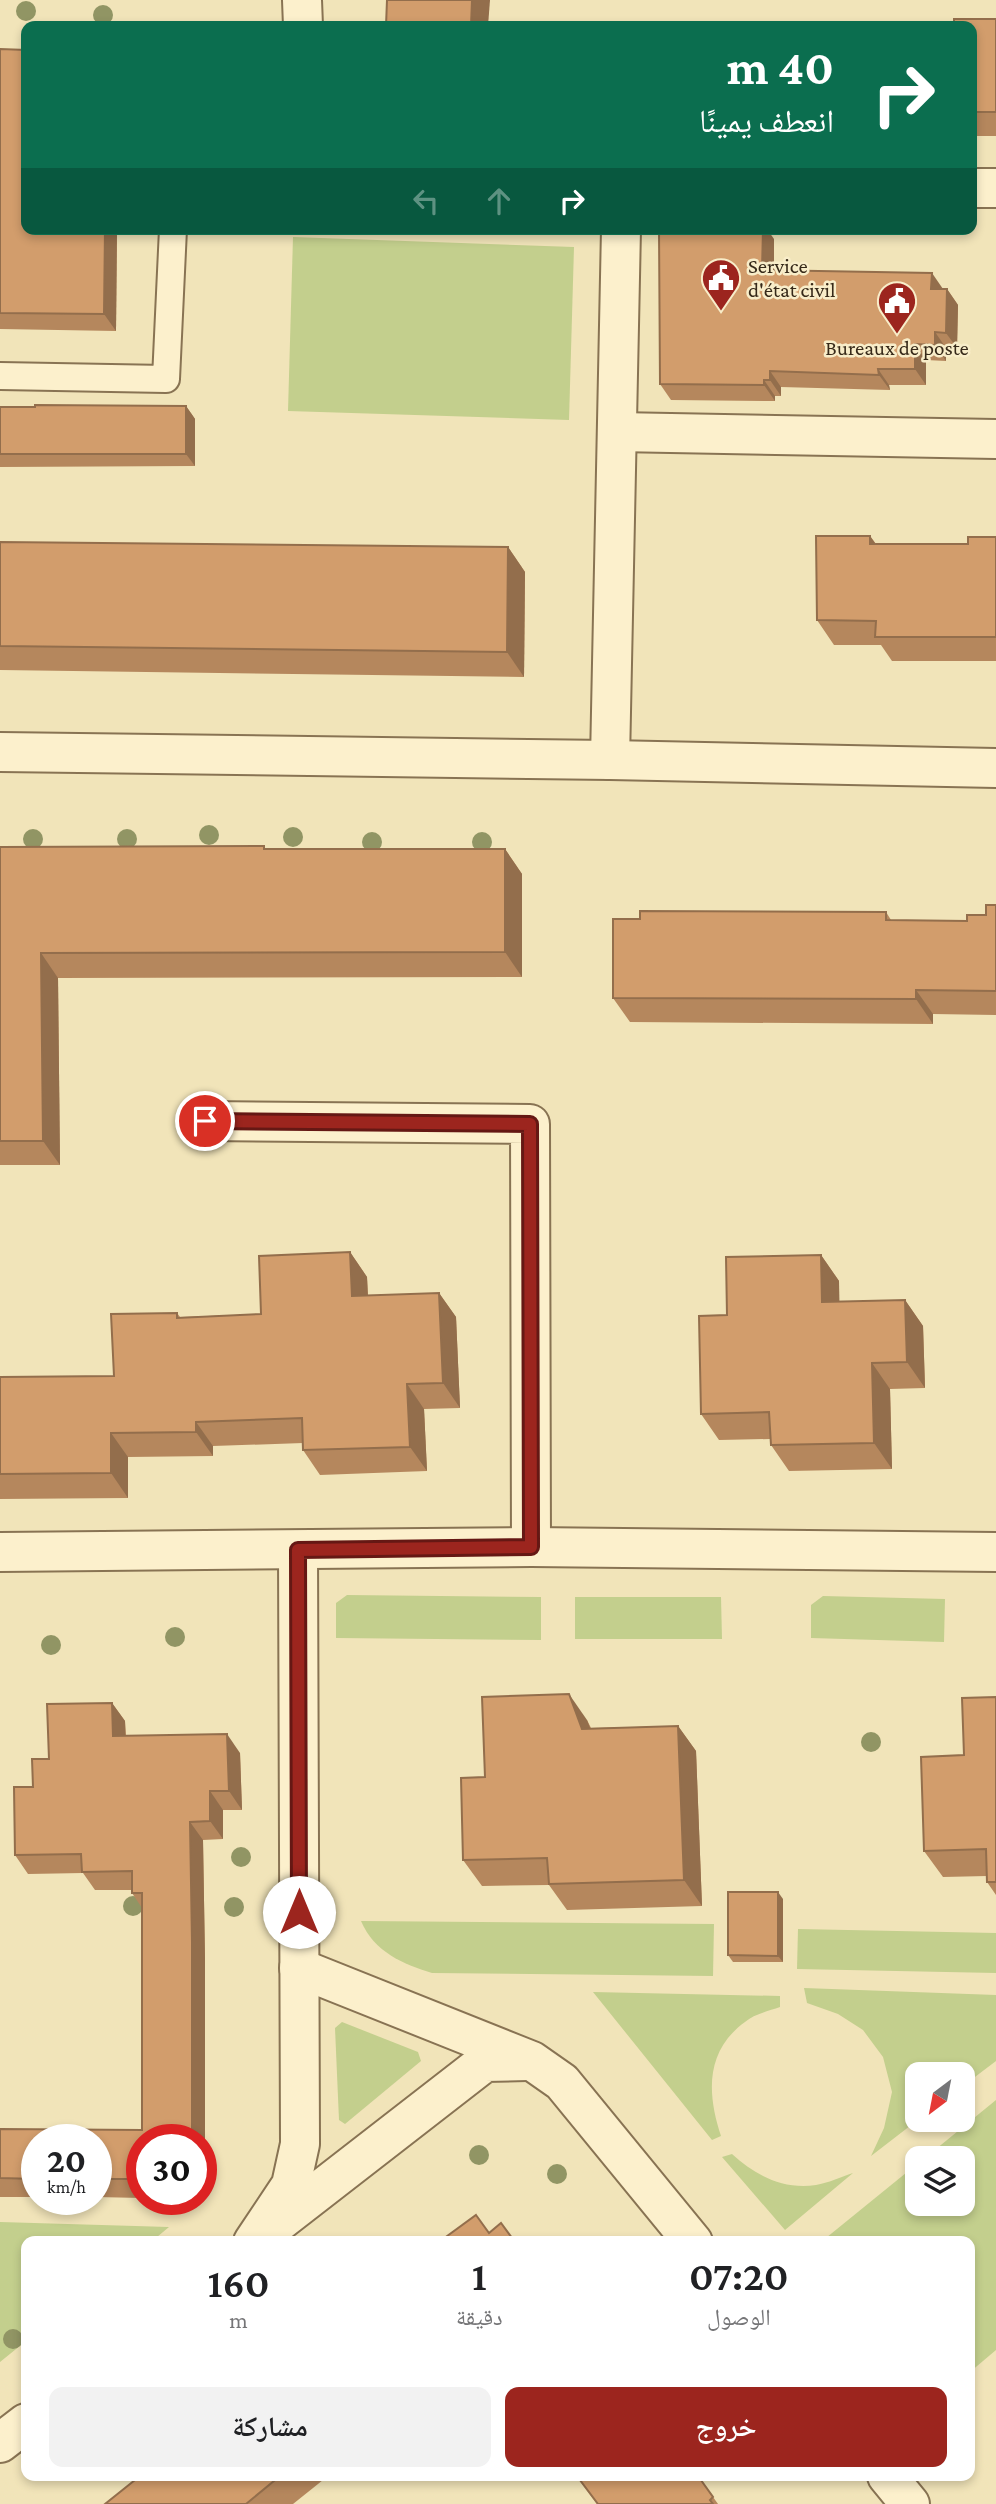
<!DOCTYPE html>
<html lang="ar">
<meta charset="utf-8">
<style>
:root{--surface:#fff;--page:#f2f2f2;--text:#202124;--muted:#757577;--accent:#9c251e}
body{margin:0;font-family:"Crimson Pro","Noto Naskh Arabic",serif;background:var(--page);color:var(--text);direction:rtl;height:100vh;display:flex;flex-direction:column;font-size:26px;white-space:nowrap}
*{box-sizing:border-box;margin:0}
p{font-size:23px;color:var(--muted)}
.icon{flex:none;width:38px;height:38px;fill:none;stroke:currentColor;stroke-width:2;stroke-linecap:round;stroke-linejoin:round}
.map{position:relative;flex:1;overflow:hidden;direction:ltr}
.side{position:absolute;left:21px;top:2236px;width:954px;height:245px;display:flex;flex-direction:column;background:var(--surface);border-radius:14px;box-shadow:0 4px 10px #0003;direction:rtl}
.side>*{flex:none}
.top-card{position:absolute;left:21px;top:21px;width:956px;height:214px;border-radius:14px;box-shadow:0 4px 10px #0003;direction:rtl;background:#0b6e4f;color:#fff;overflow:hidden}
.needle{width:46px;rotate:212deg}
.tools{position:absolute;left:905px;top:2062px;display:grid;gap:14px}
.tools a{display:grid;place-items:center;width:70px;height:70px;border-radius:14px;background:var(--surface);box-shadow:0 4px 10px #0003;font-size:35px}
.speed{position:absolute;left:21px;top:2124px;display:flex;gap:14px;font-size:35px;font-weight:700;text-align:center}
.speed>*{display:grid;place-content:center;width:91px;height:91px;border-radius:50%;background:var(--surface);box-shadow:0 4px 10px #0003;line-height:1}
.speed small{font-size:18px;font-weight:400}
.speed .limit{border:10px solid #d22;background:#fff;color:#111}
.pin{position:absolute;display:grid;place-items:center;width:60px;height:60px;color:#fff;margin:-30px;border:4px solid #fff;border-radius:50%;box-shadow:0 2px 7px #0007}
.me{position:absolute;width:77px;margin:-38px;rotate:0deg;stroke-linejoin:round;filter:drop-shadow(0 0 5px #0008)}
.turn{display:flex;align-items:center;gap:24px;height:147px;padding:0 28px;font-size:32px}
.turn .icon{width:91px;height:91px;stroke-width:2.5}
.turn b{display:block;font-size:49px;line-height:60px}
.lanes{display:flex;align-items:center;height:66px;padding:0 28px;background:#0003;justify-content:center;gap:35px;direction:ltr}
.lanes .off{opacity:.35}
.eta{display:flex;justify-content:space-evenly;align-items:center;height:119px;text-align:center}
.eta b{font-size:42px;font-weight:600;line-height:49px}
.action{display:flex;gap:14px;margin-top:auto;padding:14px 28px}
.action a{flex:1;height:80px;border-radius:14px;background:var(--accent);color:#fff;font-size:28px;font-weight:600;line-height:80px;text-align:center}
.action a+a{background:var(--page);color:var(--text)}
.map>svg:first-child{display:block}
</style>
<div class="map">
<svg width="996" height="2504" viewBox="0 0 996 2504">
<rect width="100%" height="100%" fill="#f1e4b9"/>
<!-- green -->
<g fill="#c3cf8d">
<path d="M293,237L574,247L569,420L288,411Z"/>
<path d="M347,1595L541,1597V1640L336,1638V1603Z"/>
<path d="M823,1596L945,1599L944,1642L811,1638V1605Z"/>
<path d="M575,1597H721L722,1639H575Z"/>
<path d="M361,1921L714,1924L713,1976L432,1973C403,1964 374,1952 361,1921Z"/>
<path d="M798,1929L996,1933V1973L797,1969Z"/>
<path d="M804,1988L996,1995V2061L963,2086L962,2074H917V2119H919L871,2156L884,2128L892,2092L883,2057L863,2030L838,2014L807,2003Z"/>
<path d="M593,1992L780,1996V2007C769,2011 754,2014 745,2022C705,2051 707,2094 721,2136L712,2140Z"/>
<path d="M342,2022L418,2052L421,2061L345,2124L339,2120L335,2028Z"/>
<path d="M996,2100V2350L970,2372V2242H821L917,2164V2203H962V2158H925Z"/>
<path d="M732,2154C755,2175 783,2190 816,2185C828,2183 841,2177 853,2173L785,2230L722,2157Z"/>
<path d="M0,2222L169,2227L151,2242H26V2341L0,2362Z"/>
</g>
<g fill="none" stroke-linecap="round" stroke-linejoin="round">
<!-- lane casing -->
<g stroke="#887353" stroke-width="30">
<path id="lane" d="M0,376L166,379L173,229"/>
</g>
<!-- street casing -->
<g stroke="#887353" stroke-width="42">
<g id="street">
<path d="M302,0L303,26"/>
<path d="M971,188H996"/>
<path d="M617,432L996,439"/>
<path d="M0,752L610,760L996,768"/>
<path d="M610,760L621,229"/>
<path d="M205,1121L530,1124L531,1547"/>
<path d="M0,1552L531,1547L996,1552"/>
<path d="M299,1968L532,2061L562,2082L693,2242"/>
<path d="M275,2225L485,2062L527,2061"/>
<path d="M253,2242L291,2185L300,2144L298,1550"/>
<path d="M0,2443L26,2423"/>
<path d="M887,2476L910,2504"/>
</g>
</g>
<!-- lane -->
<use href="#lane" stroke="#fcf0cc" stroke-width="26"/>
<!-- street -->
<use href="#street" stroke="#fcf0cc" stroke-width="38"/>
</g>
<!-- trees -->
<g fill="#919564">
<circle cx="26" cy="11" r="10"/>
<circle cx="103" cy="15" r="10"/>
<circle cx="209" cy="835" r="10"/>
<circle cx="293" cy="837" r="10"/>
<circle cx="33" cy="839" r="10"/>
<circle cx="127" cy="839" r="10"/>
<circle cx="372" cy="842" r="10"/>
<circle cx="482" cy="842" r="10"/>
<circle cx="175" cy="1637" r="10"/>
<circle cx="51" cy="1645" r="10"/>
<circle cx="871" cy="1742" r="10"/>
<circle cx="241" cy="1857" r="10"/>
<circle cx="133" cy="1906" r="10"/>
<circle cx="234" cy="1907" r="10"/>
<circle cx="479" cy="2155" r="10"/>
<circle cx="557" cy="2174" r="10"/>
<circle cx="13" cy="2339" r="10"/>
</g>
<!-- wall -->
<g fill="#b5875d">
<path d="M996,19V136H971V26Z"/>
<path d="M0,49L117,229L116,331L0,329Z"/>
<path d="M774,239V270L947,289L958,305L957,348H946V361L926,360V385H889L890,390L781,387V396H775V401L671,400L660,384Z"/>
<path d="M186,406L195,419V466L0,467V407Z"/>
<path d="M870,536L876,544H968L996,537V661H892L881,645H834L817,620Z"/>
<path d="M0,542L508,547L525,572L524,677L0,670Z"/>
<path d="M0,847L505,849L522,874V977L58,978L60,1165H0Z"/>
<path d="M996,905V1015L933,1014V1024L630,1022L613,998L640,919L886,912L891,920L967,921L986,915Z"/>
<path d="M350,1252L367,1277L368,1296L439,1293L456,1317L460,1408L424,1409L427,1471L320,1475L303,1450V1443L213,1446V1456L128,1457V1498L0,1499V1377L114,1376L177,1313L180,1317L261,1314Z"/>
<path d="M821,1255L839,1281V1302L905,1300L923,1326L925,1388L890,1389L892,1469L789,1471L771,1445L770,1439L719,1440L701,1414L727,1315Z"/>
<path d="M996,1697V1895L987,1882V1876L943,1877L924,1851L964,1755Z"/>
<path d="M112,1703L125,1721L126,1736L240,1753L242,1810H223V1839L203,1840L205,1960V2198H201V2140H142V2198L96,2197V2140H37V2197H0V2129L142,2130V1908L132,1893V1890H95L83,1873L28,1874L15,1855L33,1787L49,1759Z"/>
<path d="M587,1720L591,1728L678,1726L696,1751L702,1906L567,1910L549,1885L482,1886L463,1860L485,1777Z"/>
<path d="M783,1899V1962H733L728,1955Z"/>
<path d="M140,2476H328L293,2504H105Z"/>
<path d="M576,2476H698L718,2504H597Z"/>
</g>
<!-- shaded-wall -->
<g fill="#936e4c">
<path d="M472,0H490L488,26H471Z"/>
<path d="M105,229H117L116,331L104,314Z"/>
<path d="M763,229H767L774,239V285L762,270Z"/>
<path d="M932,273L943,289H931Z"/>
<path d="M947,289L958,305L957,348L946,333Z"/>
<path d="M935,332L946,348V361L935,345Z"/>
<path d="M915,344L926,360V385L915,369Z"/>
<path d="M878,369L889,385L890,390L879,375Z"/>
<path d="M770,371L781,387V396L770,380Z"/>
<path d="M764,380L775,396V401L764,385Z"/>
<path d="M186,406L195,419V466L186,454Z"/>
<path d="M870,536L887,560L870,544Z"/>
<path d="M508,547L525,572L524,677L507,652Z"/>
<path d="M505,849L522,874V977L505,952Z"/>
<path d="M41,953L58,978L60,1165L43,1141Z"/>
<path d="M916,990L933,1014V1024L916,999Z"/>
<path d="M350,1252L367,1277L369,1321L352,1296Z"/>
<path d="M821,1255L839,1281L840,1328L822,1302Z"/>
<path d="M439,1293L456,1317L460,1408L443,1383Z"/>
<path d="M905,1300L923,1326L925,1388L907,1362Z"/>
<path d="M872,1363L890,1389L892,1469L874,1443Z"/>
<path d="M407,1384L424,1409L427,1471L410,1447Z"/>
<path d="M196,1422L213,1446V1456L196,1432Z"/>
<path d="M111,1433L128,1457V1498L111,1473Z"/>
<path d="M569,1694L587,1720L600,1754L582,1729Z"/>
<path d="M112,1703L125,1721L126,1755L113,1736Z"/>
<path d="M678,1726L696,1751L702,1906L684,1880Z"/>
<path d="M227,1734L240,1753L242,1810L229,1791Z"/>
<path d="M210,1791L223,1810V1839L210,1821Z"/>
<path d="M190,1822L203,1840L205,1960V2198L201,2193V2140H192Z"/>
<path d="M778,1892L783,1899V1962L778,1956Z"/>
</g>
<!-- building -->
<g fill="#d29d6c" stroke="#936e4c" stroke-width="2">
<path d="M387,0H472L471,26H386Z"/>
<path d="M954,19H996V112H971V26H954Z"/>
<path d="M557,22L753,23V26H763H557Z"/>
<path d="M0,49L26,50V229H105L104,314L0,313Z"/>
<path d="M659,229H763L762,270L932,273L931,289H947L946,333L935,332V345L915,344V369H878L879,375L770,371V380H764V385L660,384Z"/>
<path d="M35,405L186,406V454H0V407H35Z"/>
<path d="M816,536H870V544H968V537H996V637H875L876,621L817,620Z"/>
<path d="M0,542L508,547L507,652L0,646Z"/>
<path d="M264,846V849H505V952L41,953L43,1141H0V847Z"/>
<path d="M986,905H996V991L916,990V999L613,998V919H640V911L886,912V920L967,921V915H986Z"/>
<path d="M350,1252L352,1296L439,1293L443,1383L407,1384L410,1447L303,1450L302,1418L196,1422V1432L111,1433V1473L0,1474V1377L114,1376L111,1314L177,1313V1318L261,1314L259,1256Z"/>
<path d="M821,1255L822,1302L905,1300L907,1362L872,1363L874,1443L771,1445L769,1412L701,1414L699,1316L727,1315L726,1257Z"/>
<path d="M569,1694L582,1729L678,1726L684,1880L549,1884L547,1858L463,1860L461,1778L485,1777L482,1697Z"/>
<path d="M996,1697V1882H987L986,1849L924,1851L921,1757L964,1755L962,1698Z"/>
<path d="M112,1703L113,1736L227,1734L229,1791H210V1821L190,1822L192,1942V2140H142V2179H96V2140H37V2179L0,2178V2129L142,2130V1893H132V1871L82,1872L81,1854L15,1855L14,1787H33L32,1759H49L47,1704Z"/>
<path d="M728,1892H778V1956L728,1955Z"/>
<path d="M476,2215L489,2233L501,2223L515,2242H439Z"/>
<path d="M140,2476H280L246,2504H105Z"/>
<path d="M577,2476H698L713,2497L710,2500L713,2504H598Z"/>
</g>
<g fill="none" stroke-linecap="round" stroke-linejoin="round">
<!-- route casing -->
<g stroke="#651814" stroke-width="18">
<path id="route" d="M205,1121L530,1124L531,1547L298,1550L299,1912"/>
</g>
<!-- route -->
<use href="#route" stroke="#9c251e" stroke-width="12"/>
</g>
<!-- icons -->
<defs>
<g id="civic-pin" transform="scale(2.0125)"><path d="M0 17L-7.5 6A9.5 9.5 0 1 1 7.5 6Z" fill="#9c251e" stroke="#f8edc9"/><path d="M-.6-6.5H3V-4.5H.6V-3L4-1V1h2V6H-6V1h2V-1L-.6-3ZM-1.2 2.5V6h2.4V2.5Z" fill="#fff"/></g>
</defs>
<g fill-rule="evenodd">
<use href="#civic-pin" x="721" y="278"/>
<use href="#civic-pin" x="897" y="301"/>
</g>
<g text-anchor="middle" stroke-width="5" stroke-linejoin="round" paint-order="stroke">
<!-- poi labels -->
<g font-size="21" fill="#362919" stroke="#f8edc9" text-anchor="start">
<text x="748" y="273">Service<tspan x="748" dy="24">d'état civil</tspan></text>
<text x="897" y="355" text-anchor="middle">Bureaux de poste</text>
</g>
</g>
</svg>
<div class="tools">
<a><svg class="needle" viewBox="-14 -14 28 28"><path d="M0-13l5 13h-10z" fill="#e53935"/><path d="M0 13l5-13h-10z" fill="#757577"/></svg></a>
<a><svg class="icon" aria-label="layers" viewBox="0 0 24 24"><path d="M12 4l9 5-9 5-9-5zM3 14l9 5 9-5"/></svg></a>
</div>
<div class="speed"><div>20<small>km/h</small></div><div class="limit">30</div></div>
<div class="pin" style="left:205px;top:1121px;background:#d93025"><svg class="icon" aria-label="arrive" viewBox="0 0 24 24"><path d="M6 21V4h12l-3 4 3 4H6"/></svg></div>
<svg class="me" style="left:299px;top:1912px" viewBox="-20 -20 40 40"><circle r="19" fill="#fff"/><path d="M0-13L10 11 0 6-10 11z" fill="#9c251e"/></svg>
<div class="top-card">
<div class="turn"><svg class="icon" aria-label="right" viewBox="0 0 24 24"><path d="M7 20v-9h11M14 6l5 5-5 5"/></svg><div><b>40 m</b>انعطف يمينًا</div></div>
<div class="lanes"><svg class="icon off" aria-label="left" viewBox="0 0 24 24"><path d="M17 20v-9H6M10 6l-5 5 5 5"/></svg><svg class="icon off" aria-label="ahead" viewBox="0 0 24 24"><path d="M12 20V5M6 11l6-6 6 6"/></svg><svg class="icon" aria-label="right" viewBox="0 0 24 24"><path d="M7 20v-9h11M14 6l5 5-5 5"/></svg></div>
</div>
<section class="side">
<div class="eta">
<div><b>07:20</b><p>الوصول</p></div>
<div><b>1</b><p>دقيقة</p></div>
<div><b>160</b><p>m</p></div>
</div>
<div class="action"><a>خروج</a><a>مشاركة</a></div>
</section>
</div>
